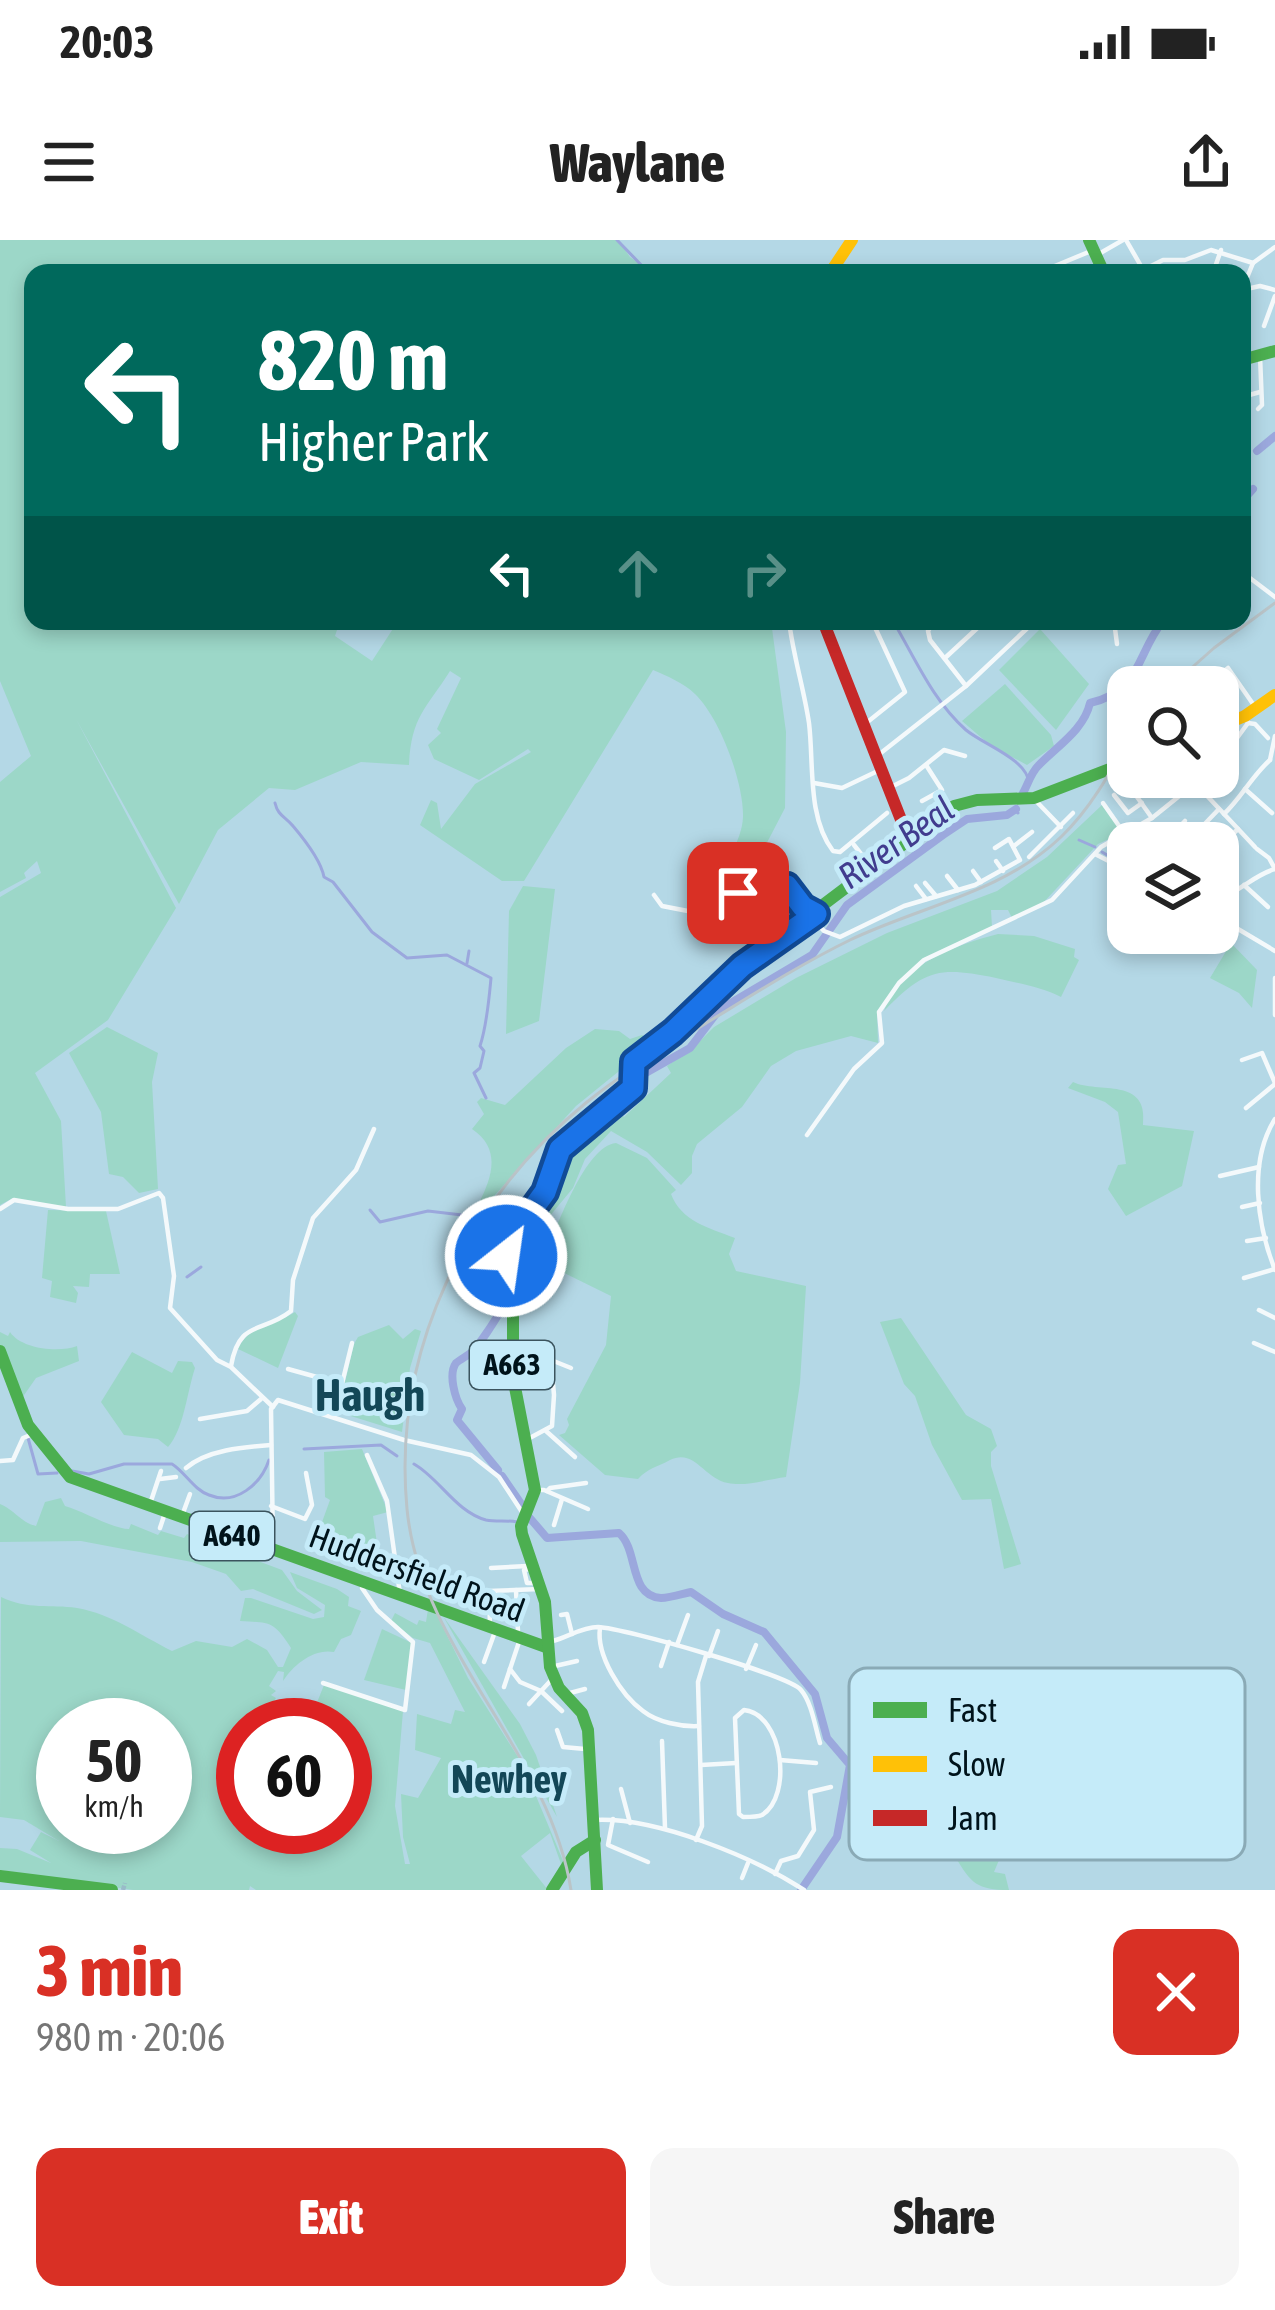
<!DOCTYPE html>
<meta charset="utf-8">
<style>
:root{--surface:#fff;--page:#f6f6f6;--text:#222;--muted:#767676;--accent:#d93025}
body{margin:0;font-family:"Asap Condensed",sans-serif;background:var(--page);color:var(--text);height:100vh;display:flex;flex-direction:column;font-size:45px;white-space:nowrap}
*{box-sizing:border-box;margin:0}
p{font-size:39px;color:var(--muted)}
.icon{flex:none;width:66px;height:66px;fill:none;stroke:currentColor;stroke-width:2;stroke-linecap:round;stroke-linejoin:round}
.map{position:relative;height:1650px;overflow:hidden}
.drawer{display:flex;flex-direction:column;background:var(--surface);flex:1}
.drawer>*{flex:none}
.top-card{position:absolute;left:24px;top:24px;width:1227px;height:366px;border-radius:24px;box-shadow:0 6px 18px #0003;background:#00695c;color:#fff;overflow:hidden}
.buttons{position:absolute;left:1107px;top:426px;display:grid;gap:24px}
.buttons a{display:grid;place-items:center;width:132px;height:132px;border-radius:24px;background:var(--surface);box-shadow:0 6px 18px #0003;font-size:60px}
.speed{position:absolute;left:36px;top:1458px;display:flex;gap:24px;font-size:60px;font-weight:700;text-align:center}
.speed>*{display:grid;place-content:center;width:156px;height:156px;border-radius:50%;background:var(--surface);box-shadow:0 6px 18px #0003;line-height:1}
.speed small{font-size:30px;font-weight:400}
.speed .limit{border:18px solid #d22;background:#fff;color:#111}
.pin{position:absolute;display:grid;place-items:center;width:102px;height:102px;color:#fff;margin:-51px;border-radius:24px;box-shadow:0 6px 18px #0006}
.me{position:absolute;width:132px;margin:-66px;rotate:30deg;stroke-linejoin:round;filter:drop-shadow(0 0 9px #0008)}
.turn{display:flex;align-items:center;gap:42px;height:252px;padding:0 36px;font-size:54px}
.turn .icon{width:156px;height:156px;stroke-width:2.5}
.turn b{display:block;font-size:84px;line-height:102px}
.lanes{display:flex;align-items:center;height:114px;padding:0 36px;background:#0003;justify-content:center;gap:60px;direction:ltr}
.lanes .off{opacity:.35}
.round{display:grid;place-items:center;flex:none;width:126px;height:126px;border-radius:24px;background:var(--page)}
.head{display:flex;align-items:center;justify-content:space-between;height:204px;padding:0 36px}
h1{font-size:72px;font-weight:800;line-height:90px;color:var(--accent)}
.primary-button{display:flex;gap:24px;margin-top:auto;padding:24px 36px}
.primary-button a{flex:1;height:138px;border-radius:24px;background:var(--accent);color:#fff;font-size:48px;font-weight:800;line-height:138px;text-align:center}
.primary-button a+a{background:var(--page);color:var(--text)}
.status{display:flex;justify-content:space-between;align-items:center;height:84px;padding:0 60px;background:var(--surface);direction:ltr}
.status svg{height:33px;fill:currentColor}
header{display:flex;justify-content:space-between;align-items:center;height:156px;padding:0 36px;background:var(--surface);font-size:54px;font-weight:800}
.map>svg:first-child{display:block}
</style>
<div class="status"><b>20:03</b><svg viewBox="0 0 49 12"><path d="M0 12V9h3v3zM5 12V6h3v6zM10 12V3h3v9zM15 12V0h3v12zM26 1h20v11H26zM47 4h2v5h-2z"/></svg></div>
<header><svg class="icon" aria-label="menu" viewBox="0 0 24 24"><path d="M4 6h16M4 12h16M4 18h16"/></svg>Waylane<svg class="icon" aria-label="share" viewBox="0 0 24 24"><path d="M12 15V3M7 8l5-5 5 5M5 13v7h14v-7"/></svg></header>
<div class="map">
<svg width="1275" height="1650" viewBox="0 0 1275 1650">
<rect width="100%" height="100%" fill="#b4d8e6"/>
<!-- green -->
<g fill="#9cd7c8" fill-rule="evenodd">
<path d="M0,0H618L630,17L652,33H33V381H340L335,396L372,421L398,381H771L786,492L785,568L745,645L732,654L714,648C723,625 742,602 743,577C744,543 720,478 695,454C684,443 667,436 653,430L524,641H502L420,585L431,560L437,563L441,589L475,544L531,512L528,509L479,540L434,519L428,505L441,493L437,489L461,438L450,431C426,469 411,477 409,525L361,522L295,550L269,548L218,590L179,664L76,479L176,668L108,780L35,833L61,881L66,967L13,958L0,965V657L41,633L37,621L24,633L26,638L0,652V542L31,516L0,441Z"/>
<path d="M1040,389L1089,444L1056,490L999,430Z"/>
<path d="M1005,444L1051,495L1054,506L1027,525L990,505L962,481Z"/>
<path d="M1102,565L1122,593L1098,604L1042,664L1012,678L1008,670H991L992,687L923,719L877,771L878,803L851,796L796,811L771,826L742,867L697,904L692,916V933L681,945L647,912L611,891L585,919L573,948L530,1000L526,1013V1055L517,1058L510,1021L515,999L560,912L616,867L624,877L671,833L667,826L694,807L714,787L796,738L887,693L997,651L1047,617Z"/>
<path d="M523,646L555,649L539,781L506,794L509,671Z"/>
<path d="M998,694L1034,696L1075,709L1074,717L1079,720L1061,757C1042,747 1017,743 996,738C940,727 926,728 884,771C899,725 955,705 998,694Z"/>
<path d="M1231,703L1257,730L1252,768L1239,753L1210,738Z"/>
<path d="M107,787L158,813L152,842L158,949L139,953L123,937L109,934L101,872L69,813Z"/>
<path d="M595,789L619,791L630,799L642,795L655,802L576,866L483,968L478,965C492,938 502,909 472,889L484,874L477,862L481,858L505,865L566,808Z"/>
<path d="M1073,842C1098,854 1149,836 1143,885L1194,891L1182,946L1126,976L1108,949L1118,925L1126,924L1118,872L1105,862L1068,848Z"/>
<path d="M616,903L647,918L676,950L671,954C681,981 709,988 735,998L729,1014L736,1031L806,1046L800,1143L786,1237C769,1239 745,1247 728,1243C704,1239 695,1208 670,1220C657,1227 648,1228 638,1239L605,1235L559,1195L565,1193L569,1185L567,1179L606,1105L611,1056L552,1027L545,1013C558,986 585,906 616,903Z"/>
<path d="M48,970L106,971L120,1034H90L89,1047L73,1046L78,1053L76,1063L50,1057L52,1041L42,1038Z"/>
<path d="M295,1072L298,1076L278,1128L238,1109C248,1085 275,1085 295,1072Z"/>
<path d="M901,1078L966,1175L991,1189L997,1206L991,1212V1226L1021,1324L1004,1329L991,1259L962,1260L932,1205L915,1156L904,1144L880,1082Z"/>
<path d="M389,1085L403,1099L415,1089L421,1091L410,1128L402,1192L338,1172L354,1104L358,1097Z"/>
<path d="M0,1092L8,1096L10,1092C21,1109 59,1113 77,1106L79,1121L36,1138L22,1158L0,1107Z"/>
<path d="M132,1112L172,1133L178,1121L192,1122L195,1128C187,1152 184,1189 168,1207L158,1199L124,1195L101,1162Z"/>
<path d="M362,1209L388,1272L373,1276L380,1324L313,1307L330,1260L325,1257L324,1212Z"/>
<path d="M61,1258L65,1266C83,1271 113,1289 129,1289L131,1284L158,1295L161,1291L184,1298L187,1294L282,1330L297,1351L322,1370L314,1374L253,1349L241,1351L226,1334L192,1322L81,1301L0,1302V1264C15,1270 20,1282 36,1286L45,1262Z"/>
<path d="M290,1332L337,1349L349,1357L348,1366L361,1371L351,1395L341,1399L334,1412C314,1408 293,1425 283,1441L284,1432L278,1431L269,1446L276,1451L271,1455L276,1458L258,1485H243V1587H345V1485H308L324,1445L403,1471L395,1566L405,1624H410L403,1597L401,1554L418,1558L441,1518L415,1510L417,1474L451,1484L455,1470L465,1472L430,1403L413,1398L391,1381L395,1373L417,1385L419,1380L426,1382L428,1369L436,1373L468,1438L523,1525L564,1623L548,1646L561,1624L550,1593L521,1616L548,1650H256L250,1646L249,1650H133L0,1630V1608L17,1609L51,1623L30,1610L41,1592L59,1601L24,1580L0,1577L1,1357C28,1370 50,1364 77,1368C112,1374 140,1395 172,1411L196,1401L232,1407L247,1399L267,1410L278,1427H283L291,1408C273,1379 268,1383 240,1381L245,1358H251L313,1379L324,1377L325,1365L297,1348ZM63,1485H165V1587H63Z"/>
<path d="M443,1376L520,1484L536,1515L557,1577Z"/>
<path d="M382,1389L412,1403L406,1450L364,1440Z"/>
<path d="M961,1555L1006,1556L1000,1597L1003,1603L1011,1602L1013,1610L1002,1613L994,1632L1005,1634L1009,1650C977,1650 971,1643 956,1618L964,1595Z"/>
</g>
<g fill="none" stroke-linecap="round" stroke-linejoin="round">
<!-- stream -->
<g stroke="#9ba8dd" stroke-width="3">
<path d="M617,0L649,33"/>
<path d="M893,381C915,418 933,461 966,490C984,505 1027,519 1029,543"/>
<path d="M275,563C278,576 285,576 293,586C304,599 321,621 324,637L333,642L372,692L407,718L447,715L491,738C489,759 487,785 480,806L484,811L480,828L474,833L486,858"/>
<path d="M1015,571L1018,573"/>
<path d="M1079,600L1095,607"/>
<path d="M1102,612L1128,627"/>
<path d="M1218,688L1229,702"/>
<path d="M467,723L469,711"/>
<path d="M370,970L380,982L428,971L462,975"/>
<path d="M187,1037L201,1027"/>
<path d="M28,1198L38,1234L57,1233"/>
<path d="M304,1209L381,1205L397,1216"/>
<path d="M414,1224C439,1238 456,1272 486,1280C496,1282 507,1280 517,1282"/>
<path d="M72,1231L89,1234L124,1224H172C185,1232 194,1250 209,1255C236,1266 261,1244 269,1220"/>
</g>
<!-- river -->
<g stroke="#9ba8dd" stroke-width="8">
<path d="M1257,211L1275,196"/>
<path d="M1242,261L1253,249"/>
<path d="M1023,553C1028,544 1031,533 1038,526C1057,506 1084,490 1090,463C1142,451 1136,414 1163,381"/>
<path d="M498,1230L457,1180L462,1169C455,1159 448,1134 456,1123C458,1121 470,1114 472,1112C479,1105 495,1081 499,1073L484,1030L490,1008L496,995L536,956L546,921L559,899L619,848L690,808L719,770L812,715L847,665L943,595L967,579L1007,575L1016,569"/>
<path d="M502,1236L524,1268"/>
<path d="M529,1277L547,1298L619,1293C639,1310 628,1356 661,1358C670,1358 682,1354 691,1352L723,1374L764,1392L815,1454L827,1498L850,1525L837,1597L801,1650"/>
</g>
<!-- street-tunnel -->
<path stroke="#99bac8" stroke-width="4.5" stroke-dasharray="4.5 2" stroke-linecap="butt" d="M123,1650L125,1643"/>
<!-- street -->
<g stroke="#f4f9fb" stroke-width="4.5">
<path d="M1126,0L1145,33"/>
<path d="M1097,15L1123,0"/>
<path d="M1078,29L1079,33"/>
<path d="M1143,30L1163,20H1185L1211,10L1253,23"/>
<path d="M1038,33L1091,11"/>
<path d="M1213,33L1221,10"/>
<path d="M1242,50L1253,23L1275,7"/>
<path d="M1242,50L1260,46L1275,50"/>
<path d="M1264,86L1275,56"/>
<path d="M1242,157L1260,152"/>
<path d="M1258,169L1262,165L1260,116"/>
<path d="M1242,332L1275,357"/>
<path d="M789,381C793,415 804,449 809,483C814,523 807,577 833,611L840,612L887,573"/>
<path d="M934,381L928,391L930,400L966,446"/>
<path d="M1114,381L1117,404"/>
<path d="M1204,381H1207"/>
<path d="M1083,383L1085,381"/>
<path d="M945,418L985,381"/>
<path d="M1204,447L1228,428L1253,464"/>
<path d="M1248,483L1255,484L1268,498"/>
<path d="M865,484L905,452L872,381"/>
<path d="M877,516L966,446L1035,381"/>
<path d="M1270,520L1275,496"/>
<path d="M1218,524L1248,483L1245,476"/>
<path d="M1180,537L1189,549"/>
<path d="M1125,540L1152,578"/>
<path d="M814,543L842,548L882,529"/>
<path d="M1195,543L1255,607"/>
<path d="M889,548L909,538L944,510L965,516"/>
<path d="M1245,549L1272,573"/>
<path d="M1133,552L1152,537"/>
<path d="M1114,555L1128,573L1142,563"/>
<path d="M922,561L942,550L926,525"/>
<path d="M1036,561L1061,587"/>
<path d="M1103,563L1124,593"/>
<path d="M1224,574C1242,557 1251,537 1270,520"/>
<path d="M1140,586L1157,603"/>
<path d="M1205,600L1197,592L1219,569"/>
<path d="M1164,603L1185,581"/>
<path d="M854,605L869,624"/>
<path d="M1014,606L1032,592"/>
<path d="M1257,609L1269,618L1275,629"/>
<path d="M1095,614L1128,631"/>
<path d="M1227,616L1219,607L1238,589"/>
<path d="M1029,617L1073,573"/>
<path d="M996,621L1003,631"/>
<path d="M973,631L981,642"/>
<path d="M947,636L958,650"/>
<path d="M925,643L936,656"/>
<path d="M1244,645L1268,667"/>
<path d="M916,646L926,659"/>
<path d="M654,655L662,666L693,672L707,681L742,650L787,647L803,667L811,670"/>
<path d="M1218,658C1241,652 1252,636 1275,629"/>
<path d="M1218,666L1238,689L1275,711"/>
<path d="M811,677L824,691L840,697L904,666L975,645L1020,620L1009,599L995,608"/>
<path d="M1275,738V775"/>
<path d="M1242,820L1262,813L1275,843"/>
<path d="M1246,868L1275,844"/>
<path d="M1275,879C1248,922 1257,985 1275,1030"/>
<path d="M807,895L854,829L882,803L879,772L899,743L924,720L1052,660L1101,607L1152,578L1203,537"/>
<path d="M1220,936L1259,927"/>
<path d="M1242,967L1260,963"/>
<path d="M0,969L14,960L68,969H118L159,953L163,958L174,1036L170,1068L217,1120L231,1127L273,1167"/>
<path d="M1247,1001L1266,998"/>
<path d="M1244,1038L1275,1029"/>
<path d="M1259,1070L1275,1078"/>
<path d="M1254,1103L1275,1112"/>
<path d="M231,1126C239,1079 262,1094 291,1071L293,1040L313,978L356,930L374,889"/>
<path d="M288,1129L342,1144"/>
<path d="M334,1176L352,1103"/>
<path d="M200,1179L247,1171L261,1159"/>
<path d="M546,1191L575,1217"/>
<path d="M526,1200L552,1186L554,1155L551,1120L571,1128"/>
<path d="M367,1215L387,1261L400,1354"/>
<path d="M0,1221L13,1220L23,1198L33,1194"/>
<path d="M186,1228C207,1210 243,1207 271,1205"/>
<path d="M160,1239L176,1237"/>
<path d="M535,1250H544L588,1269"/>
<path d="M547,1251L550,1248L586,1243"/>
<path d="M151,1261L161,1231"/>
<path d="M271,1266L305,1279L312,1265L306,1233"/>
<path d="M183,1273L190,1254"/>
<path d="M554,1285L562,1259"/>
<path d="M160,1288L165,1273"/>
<path d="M273,1305L271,1169L278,1160L404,1200L471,1215L499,1237L522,1272"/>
<path d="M491,1328L527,1326"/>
<path d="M530,1329L524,1330L527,1343H538"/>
<path d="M516,1350L518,1392"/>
<path d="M561,1375L567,1374L572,1394"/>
<path d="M490,1385L489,1351L540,1349"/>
<path d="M600,1388C596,1415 621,1455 643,1471C657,1482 681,1487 699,1486"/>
<path d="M553,1401C568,1397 582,1387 598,1387C624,1388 789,1435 801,1450C812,1463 815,1487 820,1503"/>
<path d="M677,1405L688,1375"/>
<path d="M709,1416L718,1391"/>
<path d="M484,1422L496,1389"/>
<path d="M555,1426L577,1421"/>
<path d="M661,1426L669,1402"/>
<path d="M510,1429L520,1442L541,1451L562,1471"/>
<path d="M746,1429L756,1405"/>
<path d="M323,1443L405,1470L413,1402L377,1370L362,1348L364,1344"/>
<path d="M504,1447L520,1399"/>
<path d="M570,1453L585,1449"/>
<path d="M529,1464L554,1437"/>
<path d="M744,1470C783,1474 793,1556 762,1575C758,1577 747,1577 743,1577L739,1574L735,1478Z"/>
<path d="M557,1490L563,1507L585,1509"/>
<path d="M662,1501L665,1588"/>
<path d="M780,1520L816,1523"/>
<path d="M701,1525L736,1523"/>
<path d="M621,1549L630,1583"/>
<path d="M613,1579L608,1605L648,1622"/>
<path d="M595,1580C656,1577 753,1617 804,1650"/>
<path d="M696,1600L702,1586L698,1442L706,1416"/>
<path d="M775,1634L781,1621L798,1616L814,1590L810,1552L831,1547"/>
<path d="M742,1638L748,1623"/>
</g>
<!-- fast -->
<g stroke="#4caf50" stroke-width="12">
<path d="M1089,0L1104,33"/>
<path d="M1242,120L1275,111"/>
<path d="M0,1111L28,1185L70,1237L546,1407"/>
<path d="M0,1636L112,1650"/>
<path d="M552,1650L576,1612L595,1600"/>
<path d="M597,1650L588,1490L582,1473L559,1448L550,1427L545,1362L522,1294L521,1286L535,1250L513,1137V1054L506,1016L510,1000L545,952L560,909L633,848L634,822L673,792L742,726L954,566L977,560L1034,558L1128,522"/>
</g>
<!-- slow -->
<g stroke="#ffc107" stroke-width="12">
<path d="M830,33L852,0"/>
<path d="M1218,487L1245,476L1275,455"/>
</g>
<!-- jam -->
<path stroke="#c62828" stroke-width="12" d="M823,381L909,600"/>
<!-- tram -->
<g stroke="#bac4c8" stroke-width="3">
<path d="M1170,447L1214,408L1275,363"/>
<path d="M571,1650C549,1510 421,1412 407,1269C392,1111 466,961 587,862C625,831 667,808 708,782C754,754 801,724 850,700C921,666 1002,653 1061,597C1090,569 1109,535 1128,500"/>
</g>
</g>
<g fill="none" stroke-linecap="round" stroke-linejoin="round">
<!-- route casing -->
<g stroke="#114b97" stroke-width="30">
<path id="route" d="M506,1016L510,1000L545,952L560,909L633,848L634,822L673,792L742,726L816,674L803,667L787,646L738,653"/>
</g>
<!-- route -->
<use href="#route" stroke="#1a73e8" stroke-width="21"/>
</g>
<g text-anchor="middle" stroke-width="10" stroke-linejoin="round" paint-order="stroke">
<!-- shield labels -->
<g fill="#c5ebf9" stroke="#3b545e" stroke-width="3">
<rect x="470" y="1101" width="84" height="48" rx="9"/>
<rect x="190" y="1272" width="84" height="48" rx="9"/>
</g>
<g font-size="30" font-weight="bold" fill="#00131b">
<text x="512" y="1135">A663</text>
<text x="232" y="1306">A640</text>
</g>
<!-- street labels -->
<g font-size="33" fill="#00131b" stroke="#c5ebf9">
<text transform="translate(417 1333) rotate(20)" y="12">Huddersfield Road</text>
</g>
<!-- water labels -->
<g font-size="36" font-style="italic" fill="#413c8e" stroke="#c5ebf9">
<text transform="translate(896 602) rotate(-35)" y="13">River Beal</text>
</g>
<!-- quarter labels -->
<g font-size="39" font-weight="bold" fill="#134757" stroke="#c5ebf9">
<text x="509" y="1553">Newhey</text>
</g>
<!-- district labels -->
<g font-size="45" font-weight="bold" fill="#134757" stroke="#c5ebf9">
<text x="370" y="1171">Haugh</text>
</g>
</g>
<!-- legend -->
<rect x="849" y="1428" width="396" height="192" rx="18" fill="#c5ebf9" stroke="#8aaab6" stroke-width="3"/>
<rect x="873" y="1462" width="54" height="16" fill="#4caf50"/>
<rect x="873" y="1516" width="54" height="16" fill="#ffc107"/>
<rect x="873" y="1570" width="54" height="16" fill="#c62828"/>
<g font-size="33" fill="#00131b">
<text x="948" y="1482">Fast</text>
<text x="948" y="1536">Slow</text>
<text x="948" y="1590">Jam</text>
</g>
</svg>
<div class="buttons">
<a><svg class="icon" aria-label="search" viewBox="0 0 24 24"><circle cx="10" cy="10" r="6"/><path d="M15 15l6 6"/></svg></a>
<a><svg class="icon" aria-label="layers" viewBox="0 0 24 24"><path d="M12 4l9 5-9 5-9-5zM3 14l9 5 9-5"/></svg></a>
</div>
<div class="speed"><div>50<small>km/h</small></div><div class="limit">60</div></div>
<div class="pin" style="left:738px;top:653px;background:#d93025"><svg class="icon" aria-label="arrive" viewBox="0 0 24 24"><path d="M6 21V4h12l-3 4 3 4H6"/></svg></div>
<svg class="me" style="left:506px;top:1016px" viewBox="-20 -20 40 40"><circle r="17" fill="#1a73e8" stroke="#fff" stroke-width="3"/><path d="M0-11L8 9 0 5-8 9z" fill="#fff"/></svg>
<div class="top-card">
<div class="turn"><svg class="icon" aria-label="left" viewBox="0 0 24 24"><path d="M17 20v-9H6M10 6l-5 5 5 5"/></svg><div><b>820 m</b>Higher Park</div></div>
<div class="lanes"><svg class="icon" aria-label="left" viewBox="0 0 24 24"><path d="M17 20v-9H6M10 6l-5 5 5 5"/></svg><svg class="icon off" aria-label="ahead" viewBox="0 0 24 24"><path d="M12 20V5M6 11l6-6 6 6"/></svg><svg class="icon off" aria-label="right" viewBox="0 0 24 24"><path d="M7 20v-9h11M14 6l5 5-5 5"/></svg></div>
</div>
</div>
<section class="drawer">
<div class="head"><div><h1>3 min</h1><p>980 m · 20:06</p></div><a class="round" style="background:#d93025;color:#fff"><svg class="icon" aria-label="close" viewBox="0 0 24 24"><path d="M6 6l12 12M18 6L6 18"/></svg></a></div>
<div class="primary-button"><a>Exit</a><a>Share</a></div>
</section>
